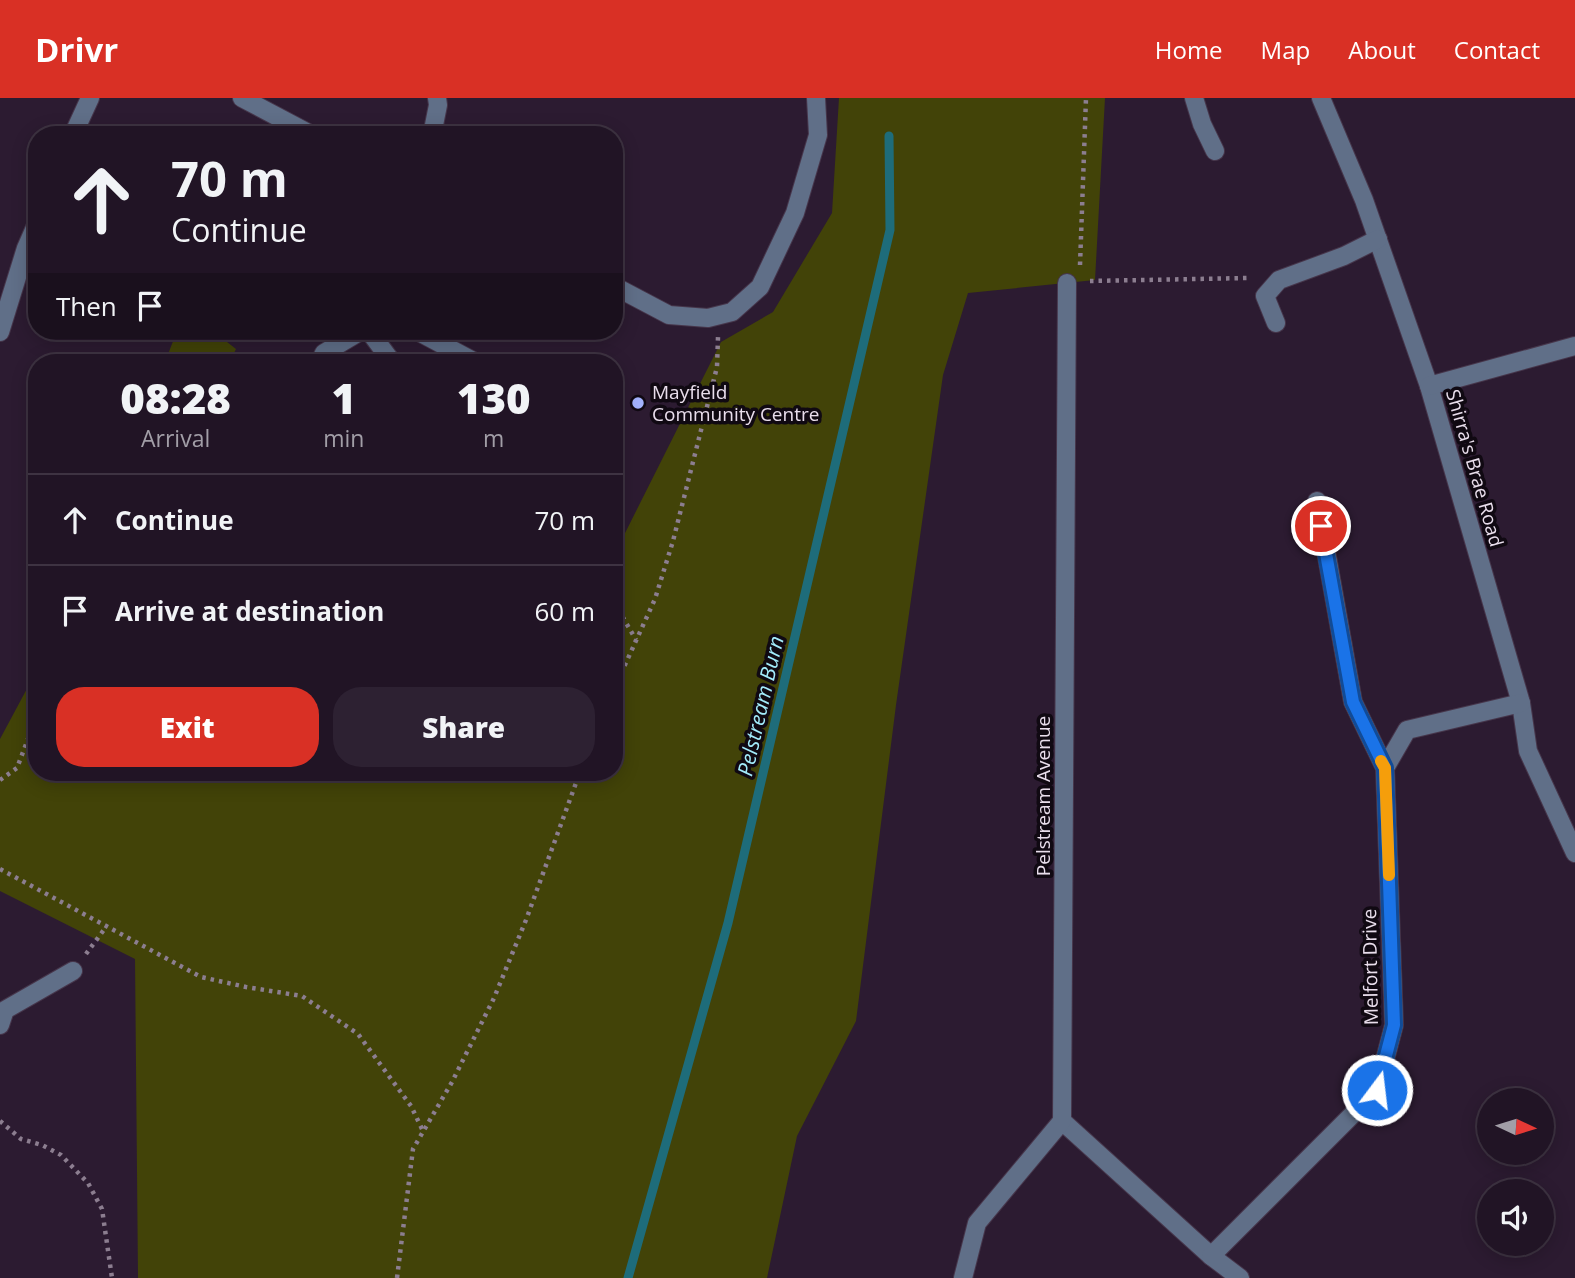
<!DOCTYPE html>
<style>
:root{--surface:#211425;--page:#2d2132;--text:#f1f3f6;--muted:#a29ea7;--line:#3e3342;--accent:#d93025}
body{margin:0;font-family:"Open Sans",sans-serif;background:var(--page);color:var(--text);height:100vh;display:flex;flex-direction:column;font-size:26px;white-space:nowrap}
*{box-sizing:border-box;margin:0}
p{font-size:23px;color:var(--muted)}
.icon{flex:none;width:38px;height:38px;fill:none;stroke:currentColor;stroke-width:2;stroke-linecap:round;stroke-linejoin:round}
.map{position:relative;flex:1;overflow:hidden}
.side{position:absolute;left:28px;top:256px;width:595px;height:427px;display:flex;flex-direction:column;background:var(--surface);border-radius:28px;box-shadow:0 4px 18px #0003,0 0 0 2px var(--line)}
.side>*{flex:none}
.banner{position:absolute;left:28px;top:28px;width:595px;height:214px;border-radius:28px;box-shadow:0 4px 18px #0003,0 0 0 2px var(--line);background:#211425;color:var(--text);overflow:hidden}
.needle{width:46px;rotate:94deg}
.fabs{position:absolute;left:1477px;top:990px;display:grid;gap:14px}
.fabs a{display:grid;place-items:center;width:77px;height:77px;border-radius:50%;background:var(--surface);box-shadow:0 4px 18px #0003,0 0 0 2px var(--line);font-size:35px}
.pin{position:absolute;display:grid;place-items:center;width:60px;height:60px;color:#fff;margin:-30px;border:4px solid #fff;border-radius:50%;box-shadow:0 2px 7px #0007}
.me{position:absolute;width:77px;margin:-38px;rotate:15deg;stroke-linejoin:round;filter:drop-shadow(0 0 5px #0008)}
.turn{display:flex;align-items:center;gap:24px;height:147px;padding:0 28px;font-size:32px}
.turn .icon{width:91px;height:91px;stroke-width:2.5}
.turn b{display:block;font-size:49px;line-height:60px}
.then{display:flex;align-items:center;height:66px;padding:0 28px;background:#0003;gap:14px;font-size:26px}
.eta{display:flex;justify-content:space-evenly;align-items:center;height:119px;text-align:center}
.eta b{font-size:42px;font-weight:800;line-height:49px}
.button{display:flex;gap:14px;margin-top:auto;padding:14px 28px}
.button a{flex:1;height:80px;border-radius:28px;background:var(--accent);color:#fff;font-size:28px;font-weight:800;line-height:80px;text-align:center}
.button a+a{background:var(--page);color:var(--text)}
ul{padding:0;list-style:none}
li{display:flex;align-items:center;gap:21px;height:91px;padding:0 28px;border-top:2px solid var(--line)}
li div{flex:1}
li b{display:block;font-size:26px}
li em{font-style:normal}
header{display:flex;align-items:center;gap:42px;box-sizing:border-box;height:98px;padding:0 35px;background:var(--accent);color:#fff}
header strong{font-size:33px}
nav{display:flex;gap:38px;margin-inline-start:auto;font-size:24px}
.map>svg:first-child{display:block}
</style>
<header>
<strong>Drivr</strong>
<nav><a>Home</a><a>Map</a><a>About</a><a>Contact</a></nav>
</header>
<div class="map">
<svg width="1575" height="1180" viewBox="0 0 1575 1180">
<rect width="100%" height="100%" fill="#2c1b31"/>
<!-- green -->
<g fill="#424308">
<path d="M839,0H1105L1095,182L968,195L943,277L896,607L856,923L797,1038L767,1180H138L135,861L0,793V641L37,572V674H614V457L721,244L773,214L832,115Z"/>
<path d="M177,233H232L227,244L236,251L230,263L219,257L214,264H165Z"/>
</g>
<g fill="none" stroke-linecap="round" stroke-linejoin="round">
<!-- stream -->
<path stroke="#1e6c7a" stroke-width="9" d="M628,1180L728,825L890,132L889,38"/>
<!-- minor casing -->
<g stroke="#46364b" stroke-width="20">
<g id="minor">
<path d="M242,0L312,37"/>
<path d="M1194,0L1202,26L1215,53"/>
<path d="M1321,0L1364,102L1429,288L1521,605L1528,653L1575,755"/>
<path d="M73,37L90,0"/>
<path d="M432,37L438,7L437,0"/>
<path d="M614,188L669,217L708,220L732,214L760,189L795,115L818,37L816,0"/>
<path d="M1276,225L1265,198L1279,182L1344,158L1378,141"/>
<path d="M369,233L392,264"/>
<path d="M417,233L475,264"/>
<path d="M0,234L26,150L37,125"/>
<path d="M320,264L324,255L361,233"/>
<path d="M1429,288L1575,248"/>
<path d="M1317,403L1353,604L1385,670"/>
<path d="M0,927L5,912L73,873"/>
<path d="M1062,1023L1211,1158"/>
<path d="M963,1180L977,1125L1062,1023L1067,185"/>
<path d="M1240,1180L1211,1158L1377,992L1394,927L1385,670L1407,632L1521,605"/>
</g>
</g>
<!-- path -->
<g stroke="#8c7e90" stroke-width="4.5" stroke-dasharray="3.5 5" stroke-linecap="butt">
<path d="M1080,167L1086,0"/>
<path d="M1090,183L1249,180"/>
<path d="M614,504L636,542"/>
<path d="M614,591L655,501L673,443L717,269L718,239"/>
<path d="M0,682L17,670L37,617"/>
<path d="M0,771L201,879L246,889L302,898L358,936L411,1008L423,1033"/>
<path d="M86,856L106,829"/>
<path d="M0,1023L21,1041L42,1047L61,1057L88,1085L102,1111L112,1180"/>
<path d="M397,1180L413,1051L452,984L494,900L526,822L580,674"/>
</g>
<!-- minor -->
<use href="#minor" stroke="#606f88" stroke-width="18"/>
</g>
<g fill="none" stroke-linecap="round" stroke-linejoin="round">
<!-- route casing -->
<g stroke="#114b97" stroke-width="18">
<path id="route" d="M1321,428L1353,604L1385,670L1394,927L1377,992"/>
</g>
<!-- route -->
<use href="#route" stroke="#1a73e8" stroke-width="12"/>
<!-- slow -->
<path stroke="#f59e0b" stroke-width="12" d="M1381,663L1385,670L1389,777"/>
</g>
<!-- markers -->
<circle fill="#a3b2fd" stroke="#100912" stroke-width="2.5" cx="638" cy="305" r="7"/>
<g text-anchor="middle" stroke-width="7" stroke-linejoin="round" paint-order="stroke">
<!-- poi labels -->
<g font-size="19" fill="#e9deec" stroke="#100912" text-anchor="start">
<text x="652" y="301">Mayfield<tspan x="652" dy="22">Community Centre</tspan></text>
</g>
<!-- street labels -->
<g font-size="19" fill="#e9deec" stroke="#100912">
<text transform="translate(1475 370) rotate(74)" y="7">Shirra's Brae Road</text>
<text transform="translate(1043 698) rotate(-90)" y="7">Pelstream Avenue</text>
<text transform="translate(1370 869) rotate(-91)" y="7">Melfort Drive</text>
</g>
<!-- water labels -->
<g font-size="21" font-style="italic" fill="#a3ecfb" stroke="#100912">
<text transform="translate(761 608) rotate(-77)" y="7">Pelstream Burn</text>
</g>
</g>
</svg>
<div class="fabs">
<a><svg class="needle" viewBox="-14 -14 28 28"><path d="M0-13l5 13h-10z" fill="#e53935"/><path d="M0 13l5-13h-10z" fill="#a29ea7"/></svg></a>
<a><svg class="icon" aria-label="sound" viewBox="0 0 24 24"><path d="M4 9h4l5-4v14l-5-4H4zM17 9q2 3 0 6"/></svg></a>
</div>
<div class="pin" style="left:1321px;top:428px;background:#d93025"><svg class="icon" aria-label="arrive" viewBox="0 0 24 24"><path d="M6 21V4h12l-3 4 3 4H6"/></svg></div>
<svg class="me" style="left:1377px;top:992px" viewBox="-20 -20 40 40"><circle r="17" fill="#1a73e8" stroke="#fff" stroke-width="3"/><path d="M0-11L8 9 0 5-8 9z" fill="#fff"/></svg>
<div class="banner">
<div class="turn"><svg class="icon" aria-label="ahead" viewBox="0 0 24 24"><path d="M12 20V5M6 11l6-6 6 6"/></svg><div><b>70 m</b>Continue</div></div>
<div class="then">Then<svg class="icon" aria-label="arrive" viewBox="0 0 24 24"><path d="M6 21V4h12l-3 4 3 4H6"/></svg></div>
</div>
<section class="side">
<div class="eta">
<div><b>08:28</b><p>Arrival</p></div>
<div><b>1</b><p>min</p></div>
<div><b>130</b><p>m</p></div>
</div>
<ul>
<li><svg class="icon" aria-label="ahead" viewBox="0 0 24 24"><path d="M12 20V5M6 11l6-6 6 6"/></svg><div><b>Continue</b></div><em>70 m</em></li>
<li><svg class="icon" aria-label="arrive" viewBox="0 0 24 24"><path d="M6 21V4h12l-3 4 3 4H6"/></svg><div><b>Arrive at destination</b></div><em>60 m</em></li>
</ul>
<div class="button"><a>Exit</a><a>Share</a></div>
</section>
</div>
